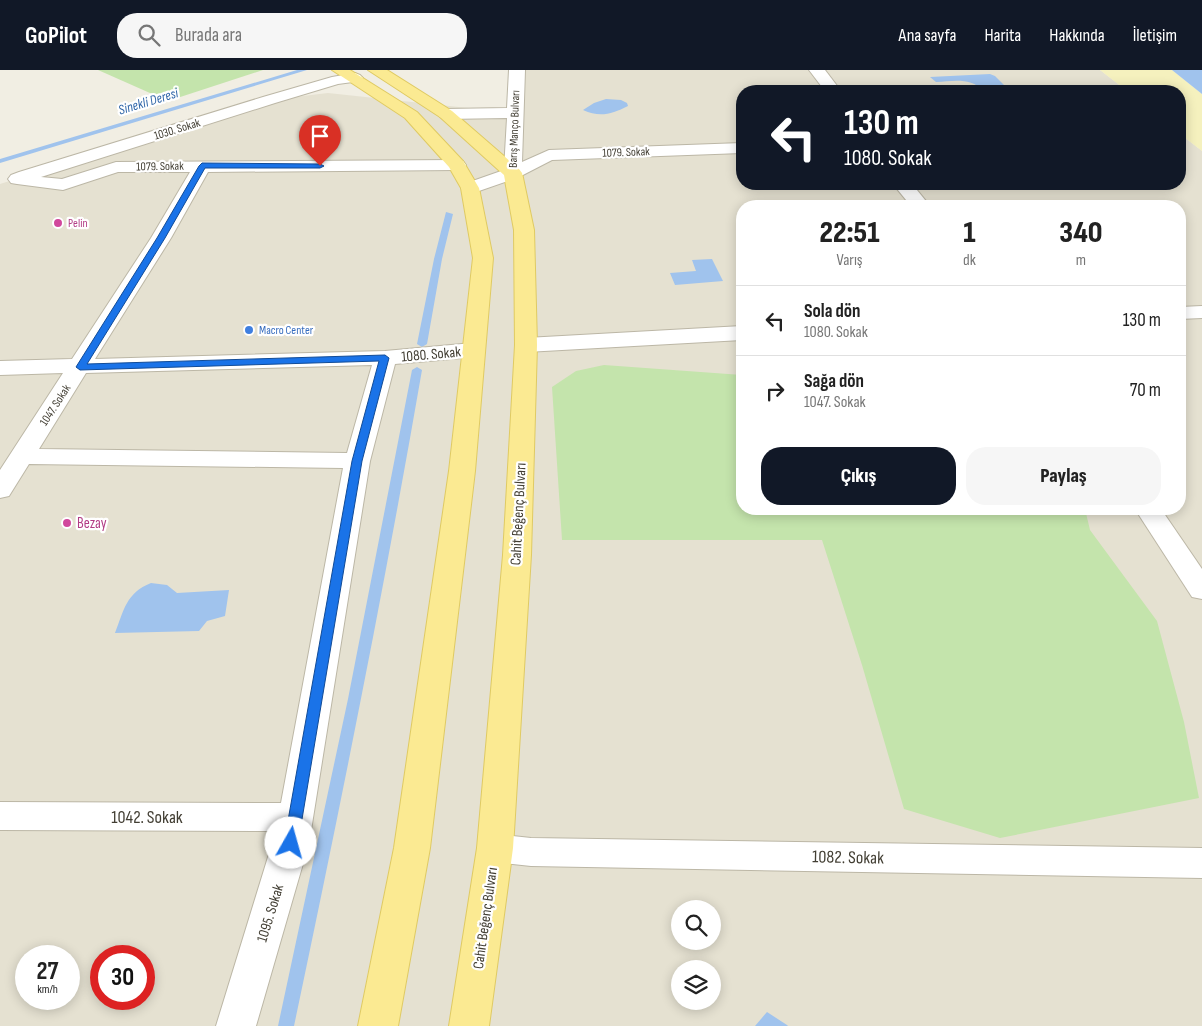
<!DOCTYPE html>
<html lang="tr">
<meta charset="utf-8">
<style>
:root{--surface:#fff;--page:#f6f6f6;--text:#222;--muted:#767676;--line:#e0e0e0;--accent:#111827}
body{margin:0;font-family:"Sofia Sans Condensed",sans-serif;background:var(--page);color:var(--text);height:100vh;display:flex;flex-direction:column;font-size:19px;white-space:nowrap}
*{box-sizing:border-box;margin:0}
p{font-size:16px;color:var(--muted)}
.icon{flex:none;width:28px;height:28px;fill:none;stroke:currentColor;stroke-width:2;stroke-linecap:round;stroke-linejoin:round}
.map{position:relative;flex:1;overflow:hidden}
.panel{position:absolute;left:736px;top:130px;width:450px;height:315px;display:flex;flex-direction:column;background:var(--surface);border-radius:20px;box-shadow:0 2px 12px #0003}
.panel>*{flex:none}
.hud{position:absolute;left:736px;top:15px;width:450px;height:105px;border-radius:20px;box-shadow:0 2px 12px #0003;background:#111827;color:#fff;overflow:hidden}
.tools{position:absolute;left:671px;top:830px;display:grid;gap:10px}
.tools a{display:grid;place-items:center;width:50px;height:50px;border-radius:50%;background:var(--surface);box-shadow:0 2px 12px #0003;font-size:25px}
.speed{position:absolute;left:15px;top:875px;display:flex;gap:10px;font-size:25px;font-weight:700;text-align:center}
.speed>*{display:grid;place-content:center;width:65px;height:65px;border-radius:50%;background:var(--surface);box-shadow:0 2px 12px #0003;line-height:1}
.speed small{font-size:12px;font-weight:400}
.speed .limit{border:8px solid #d22;background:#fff;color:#111}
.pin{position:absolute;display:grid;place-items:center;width:42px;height:42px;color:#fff;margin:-51px -21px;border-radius:50% 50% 50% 0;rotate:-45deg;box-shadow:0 0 5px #0007}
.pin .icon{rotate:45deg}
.me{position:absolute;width:55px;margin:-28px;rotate:7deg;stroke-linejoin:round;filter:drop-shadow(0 0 4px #0008)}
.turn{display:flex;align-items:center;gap:18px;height:105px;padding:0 25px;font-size:22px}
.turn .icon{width:65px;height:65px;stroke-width:2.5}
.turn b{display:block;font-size:35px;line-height:42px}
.eta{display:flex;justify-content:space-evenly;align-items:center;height:85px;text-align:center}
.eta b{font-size:30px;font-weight:800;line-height:35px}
.primary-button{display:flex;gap:10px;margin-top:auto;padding:10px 25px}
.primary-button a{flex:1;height:58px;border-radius:20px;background:var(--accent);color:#fff;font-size:20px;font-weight:800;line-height:58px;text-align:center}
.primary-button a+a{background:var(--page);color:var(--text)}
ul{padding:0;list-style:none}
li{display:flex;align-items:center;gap:15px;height:70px;padding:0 25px;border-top:1px solid var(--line)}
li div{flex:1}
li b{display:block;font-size:19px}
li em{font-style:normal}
header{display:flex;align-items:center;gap:30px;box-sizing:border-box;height:70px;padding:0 25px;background:var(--accent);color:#fff}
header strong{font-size:24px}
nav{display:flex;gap:28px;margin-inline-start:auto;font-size:18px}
.search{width:350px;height:45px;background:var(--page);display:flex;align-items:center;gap:12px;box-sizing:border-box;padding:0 18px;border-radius:20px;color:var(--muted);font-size:19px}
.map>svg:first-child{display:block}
</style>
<header>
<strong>GoPilot</strong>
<div class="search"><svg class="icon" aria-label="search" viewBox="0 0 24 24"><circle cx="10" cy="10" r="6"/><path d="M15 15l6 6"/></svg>Burada ara</div>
<nav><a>Ana sayfa</a><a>Harita</a><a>Hakkında</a><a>İletişim</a></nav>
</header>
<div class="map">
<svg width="1202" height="956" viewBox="0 0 1202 956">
<rect width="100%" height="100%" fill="#f1eee3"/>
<!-- residential -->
<path fill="#e5e1d1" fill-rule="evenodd" d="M517,0H1100L1127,21H742V114H1180V64L1202,81V956H0V114L269,30L328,23L515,43ZM742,136H1180V439H742ZM680,839H712V871H680ZM26,886H69V929H26ZM101,886H144V929H101ZM680,899H712V931H680Z"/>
<!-- green -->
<g fill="#c4e4ac">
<path d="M98,0H263L168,31Z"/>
<path d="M604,295L742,305V439H1085L1090,460L1157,551L1184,652L1199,728L1000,768L904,739L862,595L822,470H562L552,317L576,301Z"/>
</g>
<!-- sand -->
<path fill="#f5f1be" d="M1100,0H1172L1202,24V81L1180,64V21H1127Z"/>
<!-- water -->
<g fill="#a0c3ed">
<path d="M1172,0H1202V24Z"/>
<path d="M990,4L995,6L1009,20L984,21C970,7 954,11 936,12L930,7Z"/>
<path d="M606,29L621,30L627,33L628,36C612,44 600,48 583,40L594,33Z"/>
<path d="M712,189L723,211L675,215L670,203L696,201L692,190Z"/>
<path d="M151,513L167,515L177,523L229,520L225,546L207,551L199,561L115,563C124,540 126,523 151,513Z"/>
<path d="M767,942L787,955L788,956H755Z"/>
</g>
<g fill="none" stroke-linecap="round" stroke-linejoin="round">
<!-- stream -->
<g fill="#a0c3ed" fill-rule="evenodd">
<path d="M297,0H307L0,93V89Z"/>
<path d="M446,142L453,144L442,189L427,274L422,277L417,274L434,189Z"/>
<path d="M417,297L422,300C384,520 340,738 294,956H278L348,629L412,300Z"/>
</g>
<!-- minor casing -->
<g stroke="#bcb7a6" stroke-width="2">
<g id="minor">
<path d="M509,0H525L522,92L549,80L742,73V83L552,90L519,107L476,122L470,123L464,122L461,118L464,114L504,100L507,48L446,49L440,47L438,44L440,41L446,39L507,38Z"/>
<path d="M809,0H825L841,21H825Z"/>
<path d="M355,3L360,5L363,8L360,11L338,14L275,33L41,107L62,109L116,92L457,90L463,91L466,95L463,99L457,100L208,102L171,168L95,289L385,281L473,273L481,275L484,280L481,285L473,287L395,294L370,391L309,773L256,956H216L276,761L0,760V732L281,733L343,398L29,394L9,426L0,428V400L63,303L0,305V291L72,289L151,168L190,102H118L63,120L17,114L11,113L8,109L11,105L19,102L263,27L332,7ZM372,295L347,383L39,379L86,303Z"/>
<path d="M893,114H912L930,136H911Z"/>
<path d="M1202,236V248L1180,249V237Z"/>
<path d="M742,256V270L526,282L518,280L515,275L518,270L526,268Z"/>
<path d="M1135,439H1161L1202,499V529L1192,527Z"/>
<path d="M495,764L531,768L1202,778V808L531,796L495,792L483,788L477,778L483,768Z"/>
</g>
</g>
<!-- major casing -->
<g stroke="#dfca63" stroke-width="2">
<g id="major">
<path d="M332,0H350L417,42L463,91L479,118L493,188L475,401L430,778L398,956H358L394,778L449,401L473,188L461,118L449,97L405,48Z"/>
<path d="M368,0H387L452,41L519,99L522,103L534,160L537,275L531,485L513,778L489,956H449L477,778L503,485L515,275L514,160L504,105L440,47Z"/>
</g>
</g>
<!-- minor -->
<use href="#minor" fill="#fff" fill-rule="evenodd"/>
<!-- major -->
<use href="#major" fill="#fbea92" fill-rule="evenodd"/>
</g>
<!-- route -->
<path fill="#1a73e8" stroke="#114b97" d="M202,93L320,94L324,96L320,98H205L165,168L87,294L385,285L389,288L362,391L298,773L296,777L291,779L286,777L284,773L352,391L379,291L80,300L76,297L157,168L199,96Z"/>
<!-- markers -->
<g fill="#d1479c" stroke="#fff" stroke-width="2">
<circle cx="58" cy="153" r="5"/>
<circle cx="67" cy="453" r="5"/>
</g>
<circle fill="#3f7fe0" stroke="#fff" stroke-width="2" cx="249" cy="260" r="5"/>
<g text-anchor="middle" stroke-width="4.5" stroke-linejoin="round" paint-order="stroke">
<!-- far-street labels -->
<g font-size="12" fill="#423e33" stroke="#fff">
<text transform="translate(177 59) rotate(-17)" y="4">1030. Sokak</text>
<text transform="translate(514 59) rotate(-88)" y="4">Barış Manço Bulvarı</text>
<text transform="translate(626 82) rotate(-2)" y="4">1079. Sokak</text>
<text transform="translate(160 96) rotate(-1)" y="4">1079. Sokak</text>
<text transform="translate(55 335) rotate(-57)" y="4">1047. Sokak</text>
</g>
<!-- far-hotel labels -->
<g font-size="12" fill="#b23c85" stroke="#fff" text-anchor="start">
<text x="68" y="157">Pelin</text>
</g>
<!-- far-shop labels -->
<g font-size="12" fill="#366cbe" stroke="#fff" text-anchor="start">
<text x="259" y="264">Macro Center</text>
</g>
<!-- far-water labels -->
<g font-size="14" font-style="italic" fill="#3167a9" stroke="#fff">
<text transform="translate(148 31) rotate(-17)" y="5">Sinekli Deresi</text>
</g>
<!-- street labels -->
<g font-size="15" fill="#423e33" stroke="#fff">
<text transform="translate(431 284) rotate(-5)" y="5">1080. Sokak</text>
<text transform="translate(518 444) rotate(-87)" y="5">Cahit Beğenç Bulvarı</text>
<text transform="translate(270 843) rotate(-73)" y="5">1095. Sokak</text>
<text transform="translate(485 848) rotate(-82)" y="5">Cahit Beğenç Bulvarı</text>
</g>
<!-- hotel labels -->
<g font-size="15" fill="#b23c85" stroke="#fff" text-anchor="start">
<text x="77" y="458">Bezay</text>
</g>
<!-- near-street labels -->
<g font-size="18" fill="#423e33" stroke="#fff">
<text x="147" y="753">1042. Sokak</text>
<text transform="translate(848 787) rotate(1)" y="6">1082. Sokak</text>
</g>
</g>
</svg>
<div class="tools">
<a><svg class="icon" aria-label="search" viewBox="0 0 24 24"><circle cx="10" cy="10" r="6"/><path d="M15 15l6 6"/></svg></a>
<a><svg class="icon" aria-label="layers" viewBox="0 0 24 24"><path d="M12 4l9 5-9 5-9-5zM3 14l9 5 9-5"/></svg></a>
</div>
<div class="speed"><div>27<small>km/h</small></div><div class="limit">30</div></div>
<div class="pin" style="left:320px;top:96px;background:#d93025"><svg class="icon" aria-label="arrive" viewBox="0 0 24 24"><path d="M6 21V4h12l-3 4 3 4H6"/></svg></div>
<svg class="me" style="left:291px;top:773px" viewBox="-20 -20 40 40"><circle r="19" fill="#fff"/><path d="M0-13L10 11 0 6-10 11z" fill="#1a73e8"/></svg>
<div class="hud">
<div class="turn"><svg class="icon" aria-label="left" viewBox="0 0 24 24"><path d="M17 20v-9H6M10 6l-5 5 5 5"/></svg><div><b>130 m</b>1080. Sokak</div></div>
</div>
<section class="panel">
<div class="eta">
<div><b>22:51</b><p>Varış</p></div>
<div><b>1</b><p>dk</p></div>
<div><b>340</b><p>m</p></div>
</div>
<ul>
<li><svg class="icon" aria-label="left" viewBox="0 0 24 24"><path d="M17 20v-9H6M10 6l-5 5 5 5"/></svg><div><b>Sola dön</b><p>1080. Sokak</p></div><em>130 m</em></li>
<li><svg class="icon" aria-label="right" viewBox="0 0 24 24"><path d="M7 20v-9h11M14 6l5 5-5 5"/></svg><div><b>Sağa dön</b><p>1047. Sokak</p></div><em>70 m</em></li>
</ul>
<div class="primary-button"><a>Çıkış</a><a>Paylaş</a></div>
</section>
</div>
